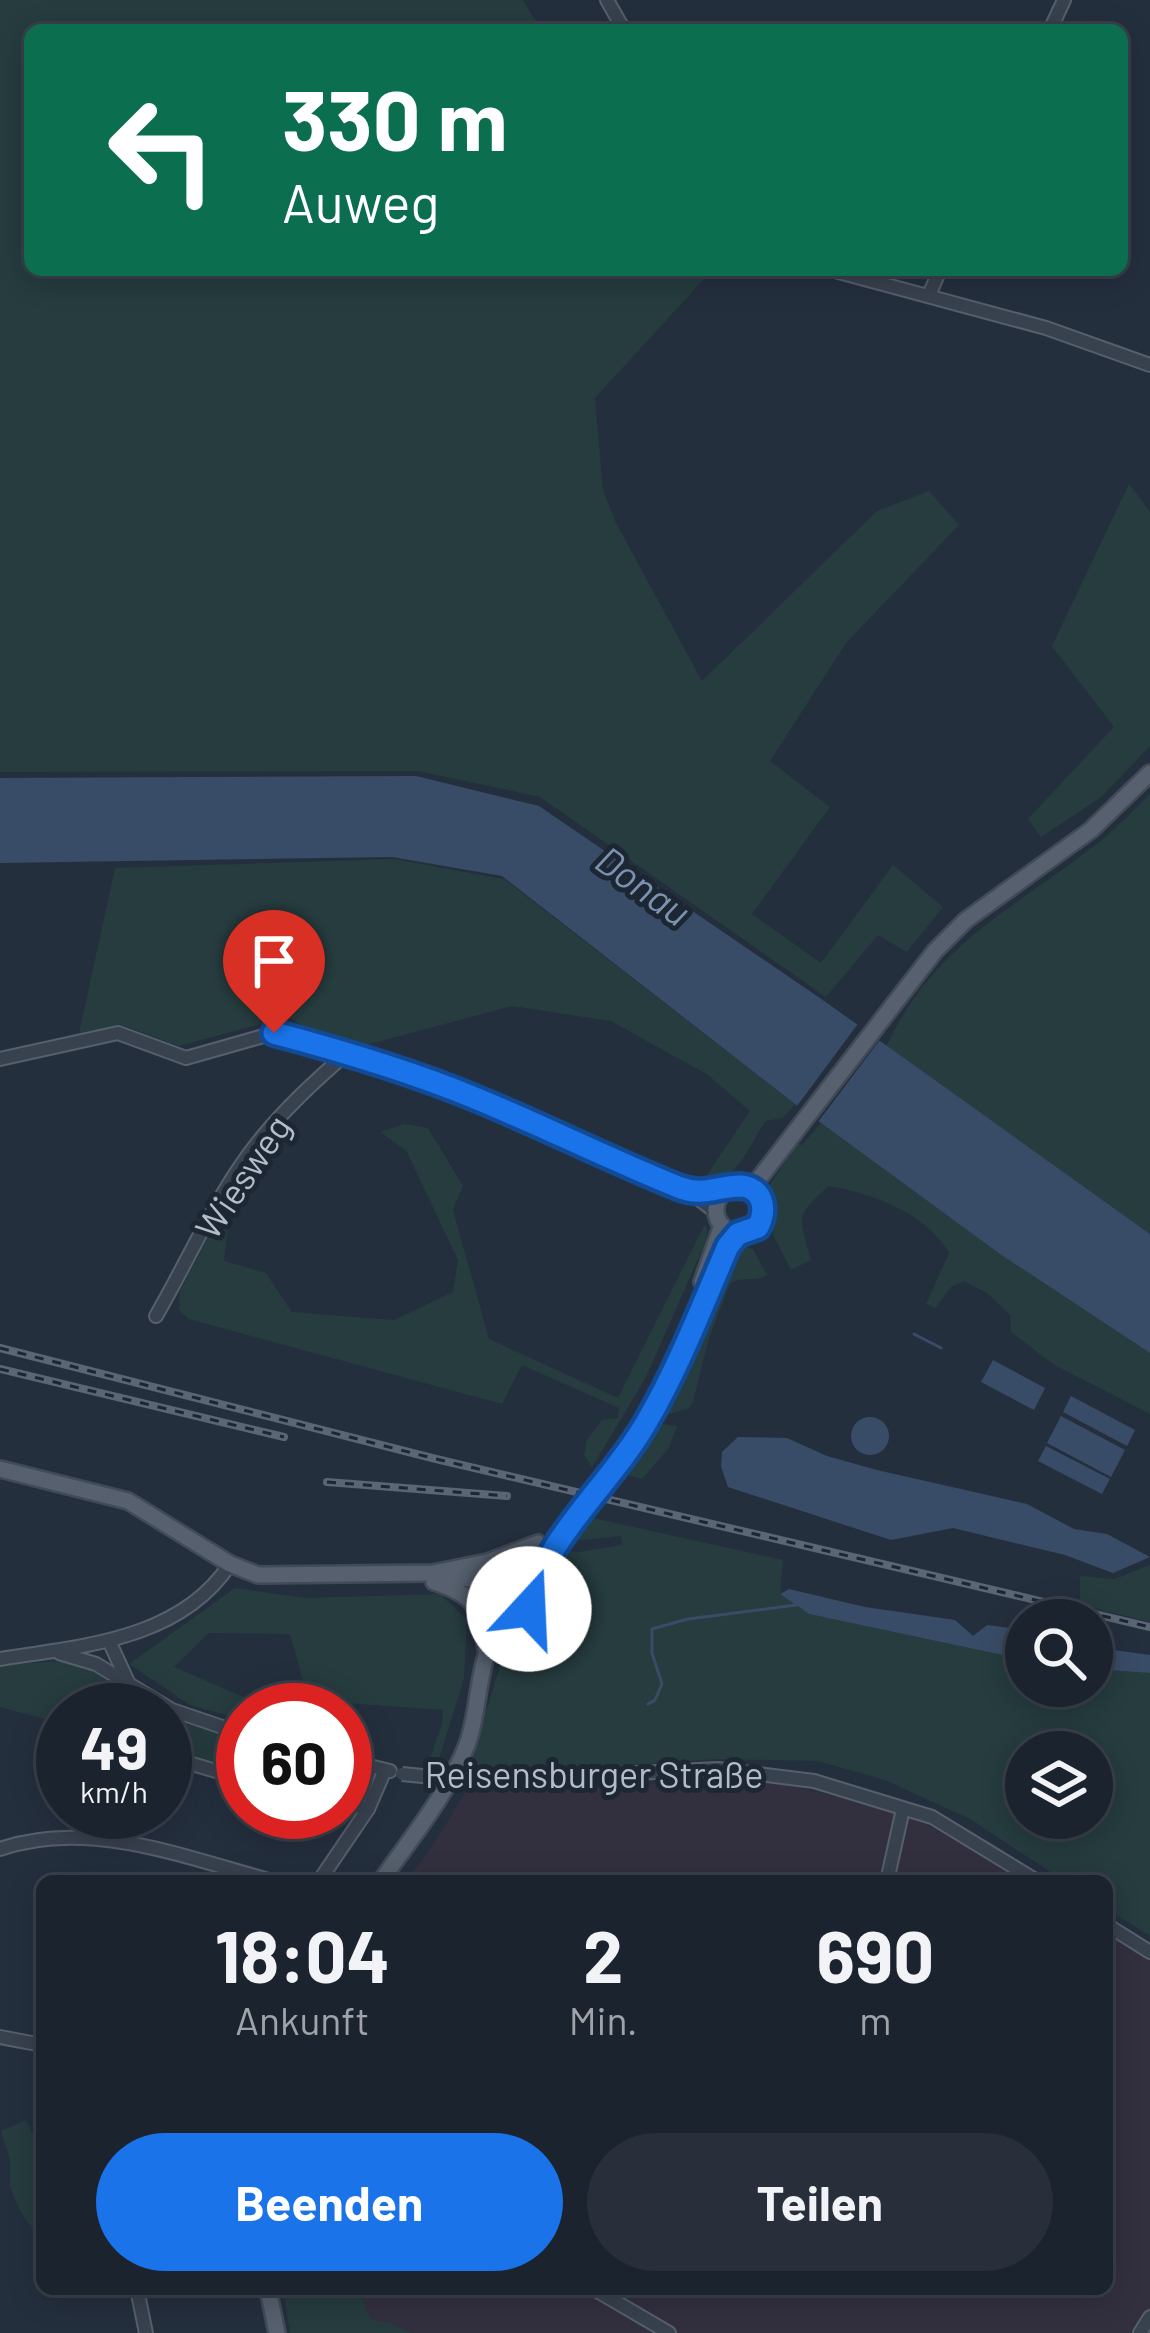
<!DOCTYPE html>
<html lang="de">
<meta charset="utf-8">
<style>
:root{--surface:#1b232e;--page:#282f3a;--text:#f1f3f6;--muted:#a0a4aa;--line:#39404a;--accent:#1a73e8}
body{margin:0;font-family:Barlow,sans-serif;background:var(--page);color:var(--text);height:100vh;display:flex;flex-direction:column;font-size:45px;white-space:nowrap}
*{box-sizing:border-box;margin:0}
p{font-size:39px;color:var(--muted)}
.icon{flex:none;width:66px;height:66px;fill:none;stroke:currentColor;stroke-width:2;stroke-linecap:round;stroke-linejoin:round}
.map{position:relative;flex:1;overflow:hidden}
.details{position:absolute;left:36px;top:1875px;width:1077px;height:420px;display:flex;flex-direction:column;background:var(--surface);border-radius:18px;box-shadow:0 6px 30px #0003,0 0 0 3px var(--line)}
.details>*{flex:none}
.hud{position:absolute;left:24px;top:24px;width:1104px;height:252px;border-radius:18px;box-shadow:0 6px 30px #0003,0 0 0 3px var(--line);background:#0b6e4f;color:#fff;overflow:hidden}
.fabs{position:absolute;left:1005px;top:1599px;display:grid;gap:24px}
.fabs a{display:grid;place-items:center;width:108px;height:108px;border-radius:50%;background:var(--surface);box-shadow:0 6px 30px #0003,0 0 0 3px var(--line);font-size:60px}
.speed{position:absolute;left:36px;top:1683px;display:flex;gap:24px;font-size:60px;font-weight:700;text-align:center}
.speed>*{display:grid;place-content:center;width:156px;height:156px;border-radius:50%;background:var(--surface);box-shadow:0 6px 30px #0003,0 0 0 3px var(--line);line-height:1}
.speed small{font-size:30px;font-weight:400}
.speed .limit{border:18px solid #d22;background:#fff;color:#111}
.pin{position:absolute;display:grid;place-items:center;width:102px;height:102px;color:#fff;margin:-123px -51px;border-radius:50% 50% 50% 0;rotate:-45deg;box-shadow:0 0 12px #0007}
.pin .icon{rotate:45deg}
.me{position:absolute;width:132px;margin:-66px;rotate:20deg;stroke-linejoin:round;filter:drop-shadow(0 0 9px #0008)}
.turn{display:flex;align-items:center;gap:42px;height:252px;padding:0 60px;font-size:54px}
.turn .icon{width:156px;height:156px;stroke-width:2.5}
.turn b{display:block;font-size:84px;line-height:102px}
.eta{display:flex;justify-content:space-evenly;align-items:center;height:204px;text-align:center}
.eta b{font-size:72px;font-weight:700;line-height:84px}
.cta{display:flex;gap:24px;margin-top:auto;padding:24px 60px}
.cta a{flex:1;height:138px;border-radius:72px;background:var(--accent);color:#fff;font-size:48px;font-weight:700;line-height:138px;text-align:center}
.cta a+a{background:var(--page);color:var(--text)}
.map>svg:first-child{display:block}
</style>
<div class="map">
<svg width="1150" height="2333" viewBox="0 0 1150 2333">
<rect width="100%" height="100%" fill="#242f3e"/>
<!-- medical -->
<g fill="#32303f">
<path d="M757,1778L877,1806L922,1822L1025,1881H405L430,1850L465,1793Z"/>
<path d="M1107,1930L1150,1958V2333H337L297,2289H1107Z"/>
</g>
<!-- green -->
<g fill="#263c3f" fill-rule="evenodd">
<path d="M0,0H523L541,30H30V270H695L703,280L595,398L603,490L616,523L702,681L877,511L929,491L959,525L846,643L770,761L830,807L752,914L821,963L893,865L943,907L907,952L878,935L826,997L540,797L418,771L0,772Z"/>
<path d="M1129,484L1150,512V746L1100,798L1041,837L1028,819L1114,727L1052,646Z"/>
<path d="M1150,794V1234L886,1047C936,940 1017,908 1103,839C1120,825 1134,809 1150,794Z"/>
<path d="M393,859L504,879L795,1104L783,1118L766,1121C749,1143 738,1185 705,1178L750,1111L708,1075L611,1021L512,1006L347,1050L287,1017L179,1046L124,1026L79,1033L115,868Z"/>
<path d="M821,1123L1000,1254L1150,1353V1414L1053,1364L1011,1332L1010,1315L988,1294L964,1281L951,1287L935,1308L926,1304L949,1253C928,1214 871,1193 829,1186C793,1217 800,1217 811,1260L791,1270L773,1235L769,1186L797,1143L802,1145Z"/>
<path d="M404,1124L428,1128L463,1186L453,1210L489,1339L618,1398L705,1224L708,1231L703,1248L646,1377L592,1467L584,1455L587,1440L602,1420L618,1418L619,1408L522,1365L502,1404L189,1319L179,1310L180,1291L223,1209L229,1219L224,1261L266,1273L292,1312L394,1320L453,1292L458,1260L406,1150L380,1132Z"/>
<path d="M743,1246L753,1249L767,1275C756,1283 742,1275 730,1284L709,1338L693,1402L689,1408L661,1417L662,1424L677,1426L669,1448L642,1479L624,1474L675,1381L730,1253Z"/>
<path d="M588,1517L783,1560L780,1594L809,1614L1026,1660V1686H1092V1669L1150,1673V1936L1107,1909V1881H1064L970,1819L885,1780L818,1761L719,1759L478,1775L468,1769L505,1650L534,1616L550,1561L563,1550L578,1552L622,1545L621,1536L572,1541L570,1537ZM1026,1752H1092V1818H1026Z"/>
<path d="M1150,1565V1622L1080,1605V1576L1115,1579Z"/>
<path d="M235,1588L306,1598L440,1594L467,1620L464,1679L437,1765L428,1764L442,1724L443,1710L346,1703L343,1710H301L304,1685L290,1634L209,1633L174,1667L255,1702L252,1710H243V1720L190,1705L129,1664Z"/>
<path d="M61,1661L104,1671L126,1693L158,1710H63V1724L0,1707V1665Z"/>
<path d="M165,1714L186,1724L243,1740V1777L165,1758Z"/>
<path d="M26,2120L42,2152V2245L19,2209L10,2187V2160L1,2131Z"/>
<path d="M283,2289H358L371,2320L390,2323L411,2333H290Z"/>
</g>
<!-- water -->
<g fill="#394c67">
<path d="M416,776L539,806L827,1003L1150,1234V1353L1000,1254L795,1104L502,876L392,857L0,863V778Z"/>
<path d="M993,1360L1045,1388L1034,1410L981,1382Z"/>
<path d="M1071,1396L1135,1430L1127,1446L1063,1412Z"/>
<path d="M1061,1416L1125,1450L1111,1477L1047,1443Z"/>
<circle cx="870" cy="1436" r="19"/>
<path d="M738,1437L787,1438L827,1456L877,1470L1027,1504L1074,1529L1107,1534L1150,1557L1113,1573L1065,1555L953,1528L891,1540L728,1487L721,1466L722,1452Z"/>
<path d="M1046,1446L1110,1479L1102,1494L1038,1461Z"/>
<path d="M789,1589L865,1607L955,1620L973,1636L987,1625L1026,1630V1660L809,1614L780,1594Z"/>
<path d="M1092,1647L1150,1655V1673L1092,1669Z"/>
</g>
<!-- pier -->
<path fill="#242f3e" d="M860,1021L882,1037L815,1126L794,1110Z"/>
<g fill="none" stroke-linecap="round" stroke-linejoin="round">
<!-- stream -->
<g stroke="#394c67" stroke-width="3">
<path d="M914,1334L941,1348"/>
<path d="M648,1704L655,1700L662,1684L652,1653V1629L688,1619L796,1605"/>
</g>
<!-- minor casing -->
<g stroke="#565f6c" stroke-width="16">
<g id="minor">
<path d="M607,0L624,30"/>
<path d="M1050,30L1064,0"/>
<path d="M831,270L1046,328L1150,365"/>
<path d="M929,295L940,270"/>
<path d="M0,1059L118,1033L186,1058L274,1033L348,1052L473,1097L688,1191L716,1212"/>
<path d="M689,1191H726"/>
<path d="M156,1316C189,1259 215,1198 255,1146C282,1111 315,1081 348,1052"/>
<path d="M110,1643L128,1682"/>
<path d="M59,1653L96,1664L172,1710L243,1734"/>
<path d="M0,1659C82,1646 180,1640 230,1564"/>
<path d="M165,1756L243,1779"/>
<path d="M345,1760L390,1771"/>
<path d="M473,1781L718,1769L814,1781L932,1817L1037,1881"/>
<path d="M345,1804L368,1809"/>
<path d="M0,1849C89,1818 186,1858 273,1881"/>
<path d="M319,1881L368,1809L385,1770"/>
<path d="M887,1881L903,1809"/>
<path d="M1107,1925L1150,1952"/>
<path d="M0,2037L42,2045"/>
<path d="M137,2289L146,2333"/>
<path d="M594,2289L669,2333"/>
<path d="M1140,2333L1150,2317"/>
</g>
</g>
<!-- major casing -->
<g stroke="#414a57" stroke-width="20">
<g id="major">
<circle cx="740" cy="1210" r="24"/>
<path d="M751,1189L935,951L966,920L1091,830L1150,773"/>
<path d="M702,1282L722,1225"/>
<path d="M0,1469L128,1501L230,1564L258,1575L433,1573L487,1562L538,1543"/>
<path d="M616,1471L676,1367L728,1246L738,1234"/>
<path d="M443,1575C481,1584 506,1578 533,1549"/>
<path d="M434,1582C476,1595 481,1609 486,1650"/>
<path d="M499,1647L525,1617L542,1567L577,1519"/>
<path d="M381,1881C411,1838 447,1795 467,1745C478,1715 477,1682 487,1653C496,1627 522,1615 517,1588L502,1575"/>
<path d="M268,2289L277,2333"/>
</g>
</g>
<!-- minor -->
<use href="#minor" stroke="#38414e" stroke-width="12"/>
<!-- major -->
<use href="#major" stroke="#56606e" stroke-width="15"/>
<!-- rail casing -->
<g stroke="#5a6575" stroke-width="8">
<g id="rail">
<path d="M0,1348L436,1459L1150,1627"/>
<path d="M0,1369L284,1437"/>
<path d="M327,1482L507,1496"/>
</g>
</g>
<!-- rail -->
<use href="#rail" stroke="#1d2633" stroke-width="3" stroke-dasharray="9" stroke-linecap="butt"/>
<!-- minor-bridge casing -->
<g stroke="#565f6c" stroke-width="16" stroke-linecap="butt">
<path id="minor-bridge" d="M402,1774L473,1781"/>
</g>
<!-- major-bridge casing -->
<g stroke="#414a57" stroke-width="20" stroke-linecap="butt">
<path id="major-bridge" d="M577,1519L616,1471"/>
</g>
<!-- minor-bridge -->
<use href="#minor-bridge" stroke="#38414e" stroke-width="12"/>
<!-- major-bridge -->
<use href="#major-bridge" stroke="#56606e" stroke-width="15"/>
</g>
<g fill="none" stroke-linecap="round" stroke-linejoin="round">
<!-- route casing -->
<g stroke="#114b97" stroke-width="30">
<path id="route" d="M274,1033C342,1051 410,1071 475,1098C543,1126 609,1159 678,1187C703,1197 717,1186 740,1186C764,1187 767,1211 758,1227L738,1234L728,1246C702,1306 679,1367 646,1423C609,1487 544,1537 529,1609"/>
</g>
<!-- route -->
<use href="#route" stroke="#1a73e8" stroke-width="21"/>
</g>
<g text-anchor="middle" stroke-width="10" stroke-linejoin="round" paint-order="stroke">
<!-- street labels -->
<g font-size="36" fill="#b4bcc9" stroke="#1d2633">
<text transform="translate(243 1177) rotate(-56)" y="13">Wiesweg</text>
<text x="594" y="1788">Reisensburger Straße</text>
</g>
<!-- water labels -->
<g font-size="39" font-style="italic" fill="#7c92b1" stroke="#1d2633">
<text transform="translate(643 886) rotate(36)" y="14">Donau</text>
</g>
</g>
</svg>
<div class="fabs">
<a><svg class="icon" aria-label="search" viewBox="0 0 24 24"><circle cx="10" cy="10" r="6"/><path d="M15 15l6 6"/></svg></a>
<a><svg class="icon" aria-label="layers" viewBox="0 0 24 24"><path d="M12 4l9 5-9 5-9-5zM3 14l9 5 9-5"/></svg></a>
</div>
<div class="speed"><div>49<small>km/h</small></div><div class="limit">60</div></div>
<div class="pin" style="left:274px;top:1033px;background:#d93025"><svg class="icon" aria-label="arrive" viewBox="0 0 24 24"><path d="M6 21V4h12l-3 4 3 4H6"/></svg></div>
<svg class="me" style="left:529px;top:1609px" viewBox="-20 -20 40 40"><circle r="19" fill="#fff"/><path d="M0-13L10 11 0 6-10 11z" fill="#1a73e8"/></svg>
<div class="hud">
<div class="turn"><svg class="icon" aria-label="left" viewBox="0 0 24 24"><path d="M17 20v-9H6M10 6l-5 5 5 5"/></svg><div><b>330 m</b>Auweg</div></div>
</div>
<section class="details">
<div class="eta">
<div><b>18:04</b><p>Ankunft</p></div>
<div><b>2</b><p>Min.</p></div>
<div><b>690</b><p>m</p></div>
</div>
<div class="cta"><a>Beenden</a><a>Teilen</a></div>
</section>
</div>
